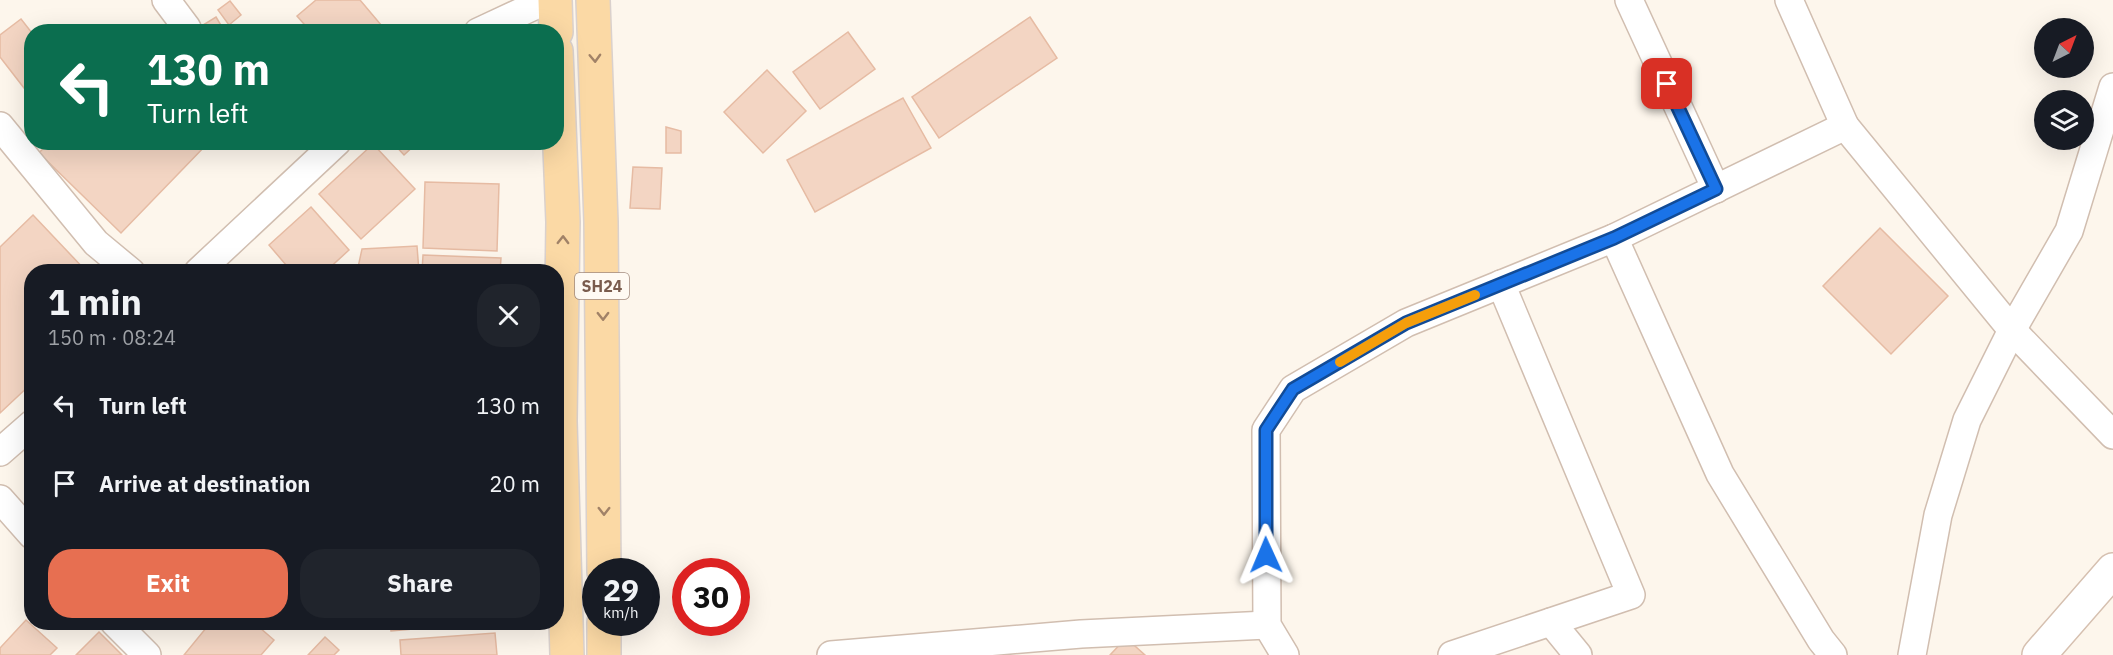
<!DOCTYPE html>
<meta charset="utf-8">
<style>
:root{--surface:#171b24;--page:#20242c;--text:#f1f3f6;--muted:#9ea1a6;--accent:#e76f51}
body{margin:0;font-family:"IBM Plex Sans",sans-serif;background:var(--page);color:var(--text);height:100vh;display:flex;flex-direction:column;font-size:22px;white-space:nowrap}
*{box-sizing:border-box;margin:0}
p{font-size:20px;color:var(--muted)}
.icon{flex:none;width:33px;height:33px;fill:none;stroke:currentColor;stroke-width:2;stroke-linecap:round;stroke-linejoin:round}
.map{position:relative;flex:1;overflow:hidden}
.panel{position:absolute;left:24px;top:264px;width:540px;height:366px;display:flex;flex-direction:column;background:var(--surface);border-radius:24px;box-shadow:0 6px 24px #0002}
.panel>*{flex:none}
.hud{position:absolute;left:24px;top:24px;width:540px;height:126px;border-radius:24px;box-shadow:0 6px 24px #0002;background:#0b6e4f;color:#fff;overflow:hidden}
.needle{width:39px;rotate:42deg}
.buttons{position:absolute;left:2034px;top:18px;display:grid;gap:12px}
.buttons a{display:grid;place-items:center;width:60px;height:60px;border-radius:50%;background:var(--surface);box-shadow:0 6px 24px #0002;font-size:30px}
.speed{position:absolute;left:582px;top:558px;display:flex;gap:12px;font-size:30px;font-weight:700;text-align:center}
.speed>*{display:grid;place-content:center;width:78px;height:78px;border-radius:50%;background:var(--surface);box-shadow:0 6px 24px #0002;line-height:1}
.speed small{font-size:15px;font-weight:400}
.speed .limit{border:9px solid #d22;background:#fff;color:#111}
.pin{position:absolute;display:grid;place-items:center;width:51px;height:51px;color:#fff;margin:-26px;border-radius:12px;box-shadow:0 3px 9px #0006}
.me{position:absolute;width:66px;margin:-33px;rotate:359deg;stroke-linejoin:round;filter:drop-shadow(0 0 4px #0008)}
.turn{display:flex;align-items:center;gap:21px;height:126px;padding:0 24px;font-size:27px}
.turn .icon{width:78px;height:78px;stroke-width:2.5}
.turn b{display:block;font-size:42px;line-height:51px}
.round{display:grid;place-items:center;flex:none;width:63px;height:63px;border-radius:24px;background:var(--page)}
.head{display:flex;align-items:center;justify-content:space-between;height:102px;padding:0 24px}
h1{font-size:36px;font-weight:700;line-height:45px}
.action{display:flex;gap:12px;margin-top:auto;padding:12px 24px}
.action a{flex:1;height:69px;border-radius:24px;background:var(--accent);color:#fff;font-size:24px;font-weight:700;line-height:69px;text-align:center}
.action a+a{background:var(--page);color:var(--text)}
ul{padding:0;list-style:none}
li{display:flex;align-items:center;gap:18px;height:78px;padding:0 24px}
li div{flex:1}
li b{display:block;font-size:22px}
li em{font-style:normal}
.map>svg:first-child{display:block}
</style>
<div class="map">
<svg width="2113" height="655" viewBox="0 0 2113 655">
<rect width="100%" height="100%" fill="#fdf6ec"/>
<!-- building -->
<g fill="#f3d5c3" stroke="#e6bba3" stroke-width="1.5">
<path d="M316,0H360L387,32H311L297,16Z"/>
<path d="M230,1L241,15L229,25L218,10Z"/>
<path d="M216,17L225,32H207L203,25Z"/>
<path d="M1030,17L1057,58L939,138L912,97Z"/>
<path d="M21,19L32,33L31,97L0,57V35Z"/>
<path d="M848,32L875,69L820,109L793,72Z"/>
<path d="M767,70L806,111L763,153L724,112Z"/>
<path d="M903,98L931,148L815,212L787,160Z"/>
<path d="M666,127L681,131V153H666Z"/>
<path d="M49,142H209L121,233L39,153Z"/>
<path d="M392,142H418L404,155Z"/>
<path d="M373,144L415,189L361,239L319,194Z"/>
<path d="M633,167L662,168L660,209L630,208Z"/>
<path d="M425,182L499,184L497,251L423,248Z"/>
<path d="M311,207L349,250L325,272H292L269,245Z"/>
<path d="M33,215L87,272H32V383L0,413V247Z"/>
<path d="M1880,228L1948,296L1891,354L1823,286Z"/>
<path d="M417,246L419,272H357L362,249Z"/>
<path d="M423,255L501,258L500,272H422Z"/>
<path d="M26,620L57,648L50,655H0V648Z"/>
<path d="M211,622H253L274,640L261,655H184Z"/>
<path d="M390,622H496L391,631Z"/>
<path d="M99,632L122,655H76Z"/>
<path d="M495,633L497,655H401L400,640Z"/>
<path d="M325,637L339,650L334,655H308Z"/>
<path d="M1126,638L1145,655H1110Z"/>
</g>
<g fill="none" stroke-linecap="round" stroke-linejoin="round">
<!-- street casing -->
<g stroke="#d1beb0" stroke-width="30">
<g id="street">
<path d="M166,0L187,28"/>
<path d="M1629,0L1716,189"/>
<path d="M1789,0L1845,126L2012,330L2113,435"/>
<path d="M478,32L547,0"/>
<path d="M0,126L96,243L131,272"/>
<path d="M1614,238L1720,474L1821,640L1833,655"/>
<path d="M198,272L337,142"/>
<path d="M0,452L32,424"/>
<path d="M0,499L32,535"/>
<path d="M114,622L147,655"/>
<path d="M1551,622L1578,655"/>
<path d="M831,655L1081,634L1267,625"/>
<path d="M1285,655L1267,625L1266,430L1293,389L1406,323L1614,238L1845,126"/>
<path d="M1452,655L1631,595L1501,284"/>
<path d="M1912,655L1938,515L1967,420L2012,330L2069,231L2113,87"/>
</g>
</g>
<!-- secondary casing -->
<g stroke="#d6c0b0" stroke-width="36">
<path id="secondary" d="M2039,655L2113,570"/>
</g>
<!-- primary casing -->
<g stroke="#dad1cd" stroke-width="36">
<g id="primary">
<path d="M555,0L556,32"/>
<path d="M593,0L601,222L604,572"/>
<path d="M556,51L563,222L560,421L567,655"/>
<path d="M604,655V622"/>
</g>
</g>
<!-- street -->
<use href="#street" stroke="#fff" stroke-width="27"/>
<!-- secondary -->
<use href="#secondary" stroke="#fff" stroke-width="33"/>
<!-- primary -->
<use href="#primary" stroke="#fbd9a5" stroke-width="33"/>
</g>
<!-- one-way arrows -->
<defs><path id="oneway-chevron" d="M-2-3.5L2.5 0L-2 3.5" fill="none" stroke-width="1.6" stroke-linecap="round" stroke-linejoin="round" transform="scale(1.5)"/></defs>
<g stroke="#a18267">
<use href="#oneway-chevron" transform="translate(595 58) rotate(88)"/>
<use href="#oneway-chevron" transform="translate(563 240) rotate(-89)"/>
<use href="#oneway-chevron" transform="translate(603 316) rotate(89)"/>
<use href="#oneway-chevron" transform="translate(604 511) rotate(90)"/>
</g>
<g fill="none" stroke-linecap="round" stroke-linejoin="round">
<!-- route casing -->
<g stroke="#114b97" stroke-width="15">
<path id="route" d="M1266,555V430L1293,389L1406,323L1614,238L1716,189L1667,84"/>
</g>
<!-- route -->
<use href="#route" stroke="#1a73e8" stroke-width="10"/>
<!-- slow -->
<path stroke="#f59e0b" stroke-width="10" d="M1340,362L1406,323L1475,295"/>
</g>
<g text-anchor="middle" stroke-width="5" stroke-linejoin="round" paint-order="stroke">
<!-- shield labels -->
<rect fill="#fffaf3" stroke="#a28b7f" stroke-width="1.5" x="575" y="273" width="54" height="26" rx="4.5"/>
<g font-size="16" font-weight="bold" fill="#7a5c4d">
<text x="602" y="292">SH24</text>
</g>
</g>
</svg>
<div class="buttons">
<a><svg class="needle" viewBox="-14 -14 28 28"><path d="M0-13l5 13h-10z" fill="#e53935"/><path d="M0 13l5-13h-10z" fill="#9ea1a6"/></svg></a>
<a><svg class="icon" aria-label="layers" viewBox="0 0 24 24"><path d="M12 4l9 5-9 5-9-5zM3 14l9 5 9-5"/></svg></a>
</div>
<div class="speed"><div>29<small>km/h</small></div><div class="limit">30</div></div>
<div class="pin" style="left:1667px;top:84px;background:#d93025"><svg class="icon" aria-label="arrive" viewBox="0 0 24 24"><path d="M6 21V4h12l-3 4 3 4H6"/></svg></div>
<svg class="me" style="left:1266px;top:555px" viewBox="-20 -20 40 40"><path d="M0-17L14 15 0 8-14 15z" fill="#1a73e8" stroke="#fff" stroke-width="4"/></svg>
<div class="hud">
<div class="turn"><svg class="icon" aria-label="left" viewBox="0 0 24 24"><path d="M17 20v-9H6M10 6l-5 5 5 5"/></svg><div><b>130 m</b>Turn left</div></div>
</div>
<section class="panel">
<div class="head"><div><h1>1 min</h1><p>150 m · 08:24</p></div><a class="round"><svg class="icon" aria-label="close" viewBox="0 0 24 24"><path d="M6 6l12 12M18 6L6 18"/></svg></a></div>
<ul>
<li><svg class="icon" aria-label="left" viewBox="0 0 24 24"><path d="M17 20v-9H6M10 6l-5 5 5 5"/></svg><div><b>Turn left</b></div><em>130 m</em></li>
<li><svg class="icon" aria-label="arrive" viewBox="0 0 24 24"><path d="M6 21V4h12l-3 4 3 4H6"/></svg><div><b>Arrive at destination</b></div><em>20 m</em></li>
</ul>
<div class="action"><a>Exit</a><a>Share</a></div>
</section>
</div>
